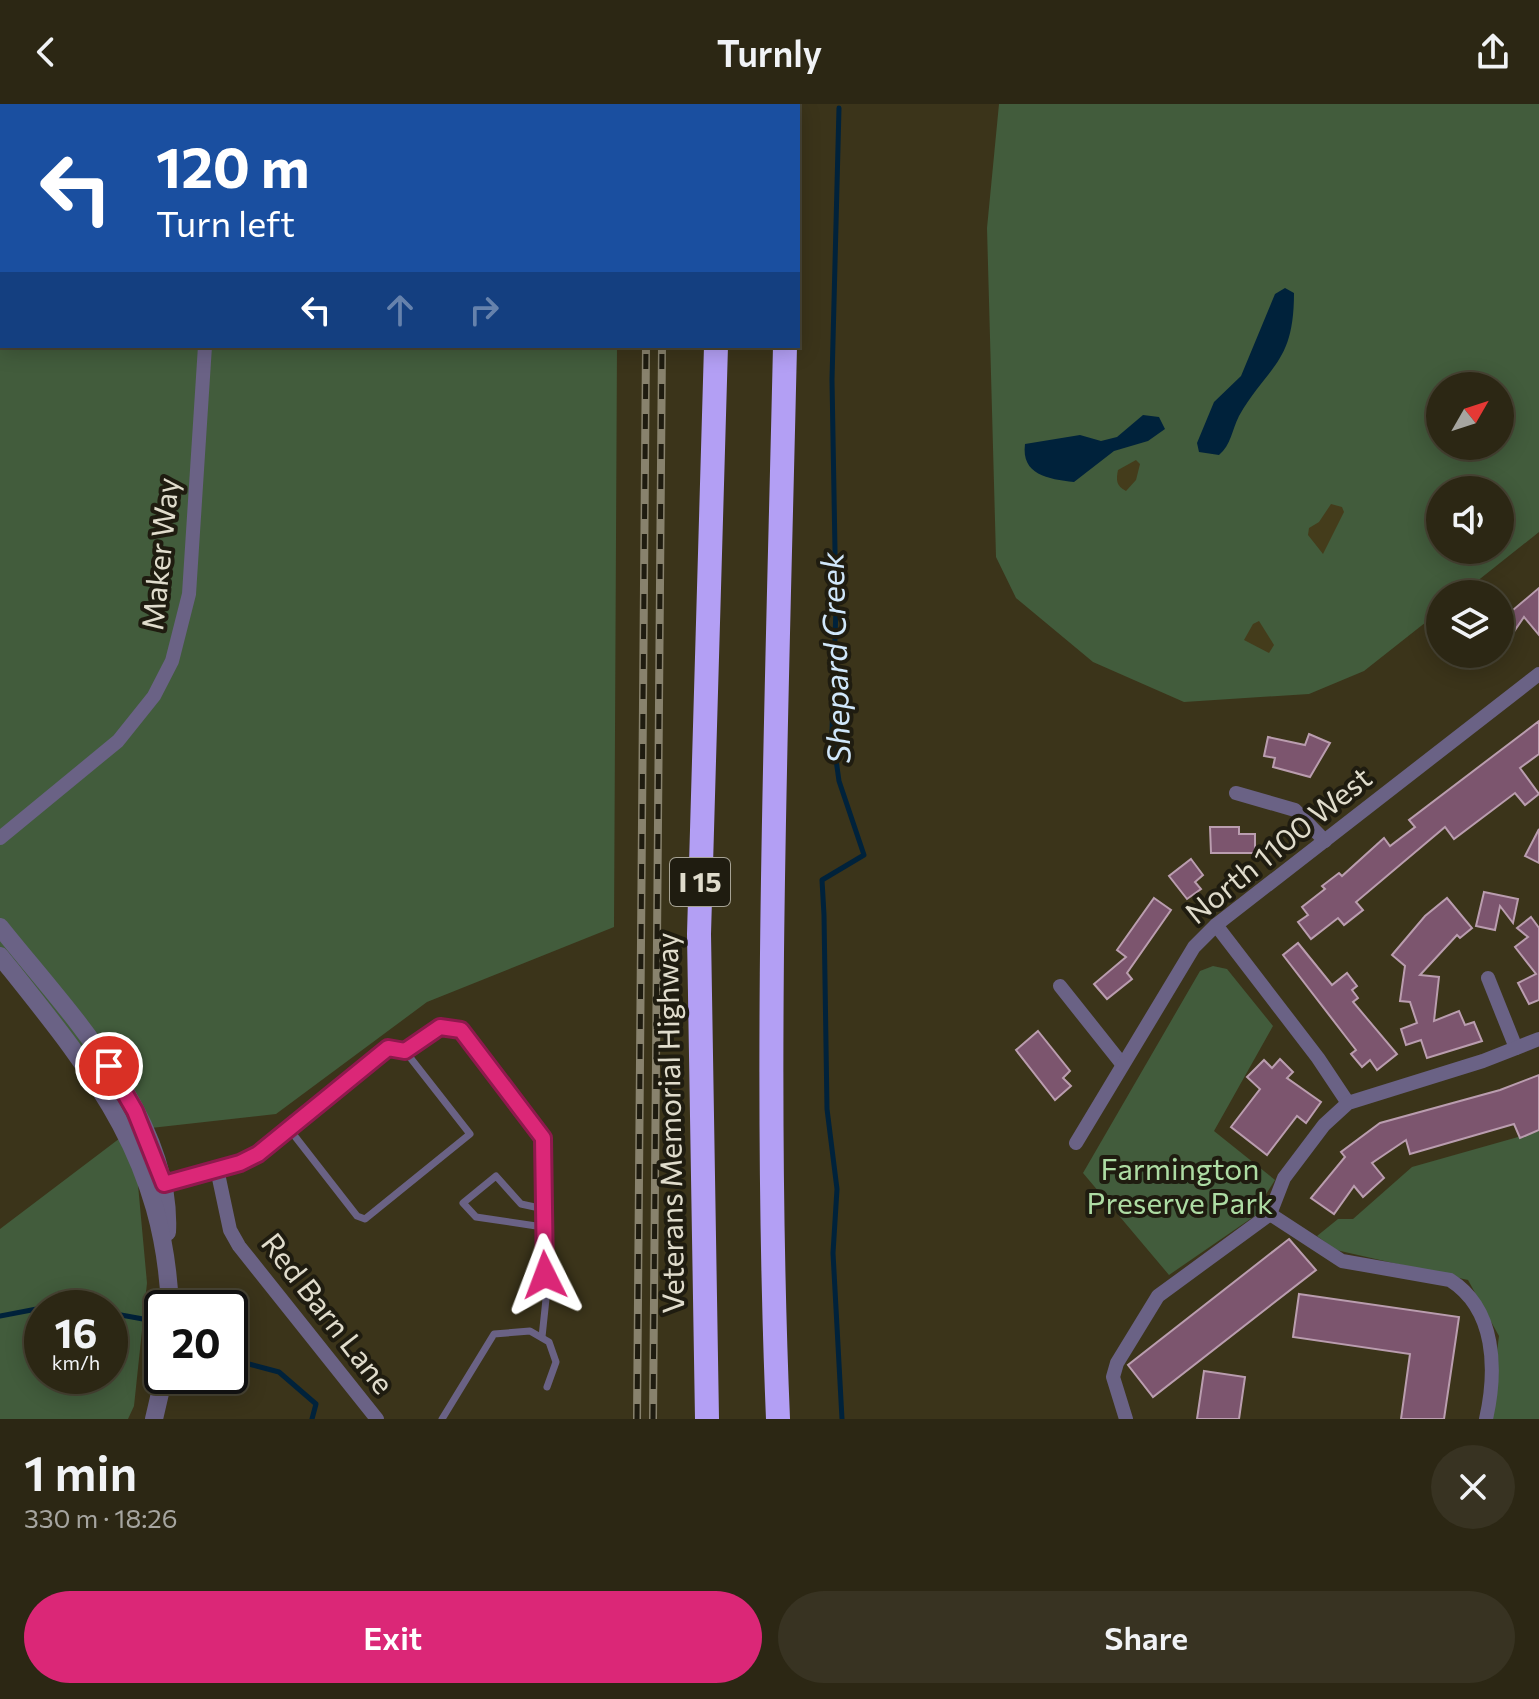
<!DOCTYPE html>
<meta charset="utf-8">
<style>
:root{--surface:#2c2714;--page:#383322;--text:#f1f3f6;--muted:#a6a5a0;--line:#484434;--accent:#db2777}
body{margin:0;font-family:Commissioner,sans-serif;background:var(--page);color:var(--text);height:100vh;display:flex;flex-direction:column;font-size:30px;white-space:nowrap}
*{box-sizing:border-box;margin:0}
p{font-size:26px;color:var(--muted)}
.icon{flex:none;width:44px;height:44px;fill:none;stroke:currentColor;stroke-width:2;stroke-linecap:round;stroke-linejoin:round}
.map{position:relative;height:1315px;overflow:hidden}
.details{display:flex;flex-direction:column;background:var(--surface);flex:1}
.details>*{flex:none}
.top-card{position:absolute;left:0px;top:0px;width:800px;height:244px;box-shadow:0 4px 20px #0003,0 0 0 2px var(--line);background:#1a4fa0;color:#fff;overflow:hidden}
.needle{width:52px;rotate:51deg}
.controls{position:absolute;left:1426px;top:268px;display:grid;gap:16px}
.controls a{display:grid;place-items:center;width:88px;height:88px;border-radius:50%;background:var(--surface);box-shadow:0 4px 20px #0003,0 0 0 2px var(--line);font-size:40px}
.speed{position:absolute;left:24px;top:1186px;display:flex;gap:16px;font-size:40px;font-weight:700;text-align:center}
.speed>*{display:grid;place-content:center;width:104px;height:104px;border-radius:50%;background:var(--surface);box-shadow:0 4px 20px #0003,0 0 0 2px var(--line);line-height:1}
.speed small{font-size:20px;font-weight:400}
.speed .limit{border:4px solid #111;border-radius:12px;background:#fff;color:#111}
.pin{position:absolute;display:grid;place-items:center;width:68px;height:68px;color:#fff;margin:-34px;border:4px solid #fff;border-radius:50%;box-shadow:0 2px 8px #0007}
.me{position:absolute;width:88px;margin:-44px;rotate:357deg;stroke-linejoin:round;filter:drop-shadow(0 0 6px #0008)}
.turn{display:flex;align-items:center;gap:28px;height:168px;padding:0 24px;font-size:36px}
.turn .icon{width:104px;height:104px;stroke-width:2.5}
.turn b{display:block;font-size:56px;line-height:68px}
.lanes{display:flex;align-items:center;height:76px;padding:0 24px;background:#0003;justify-content:center;gap:40px;direction:ltr}
.lanes .off{opacity:.35}
.round{display:grid;place-items:center;flex:none;width:84px;height:84px;border-radius:42px;background:var(--page)}
.headline{display:flex;align-items:center;justify-content:space-between;height:136px;padding:0 24px}
h1{font-size:48px;font-weight:600;line-height:60px}
.button{display:flex;gap:16px;margin-top:auto;padding:16px 24px}
.button a{flex:1;height:92px;border-radius:48px;background:var(--accent);color:#fff;font-size:32px;font-weight:600;line-height:92px;text-align:center}
.button a+a{background:var(--page);color:var(--text)}
header{display:flex;justify-content:space-between;align-items:center;height:104px;padding:0 24px;background:var(--surface);font-size:36px;font-weight:600}
.map>svg:first-child{display:block}
</style>
<header><svg class="icon" aria-label="back" viewBox="0 0 24 24"><path d="M15 5l-7 7 7 7"/></svg>Turnly<svg class="icon" aria-label="share" viewBox="0 0 24 24"><path d="M12 15V3M7 8l5-5 5 5M5 13v7h14v-7"/></svg></header>
<div class="map">
<svg width="1539" height="1315" viewBox="0 0 1539 1315">
<rect width="100%" height="100%" fill="#3b341a"/>
<!-- green -->
<g fill="#425c3c" fill-rule="evenodd">
<path d="M0,0H618L2,2V242H617L614,823L427,898L276,1010L133,1026L147,1179L134,1302L128,1315H0V1125L132,1025L0,865ZM42,1204H110V1272H42Z"/>
<path d="M999,0H1539V428L1461,490H1440V507L1364,567L1309,590L1184,598L1093,558L1016,494L996,453L987,124ZM1440,282H1500V342H1440ZM1440,386H1500V446H1440Z"/>
<path d="M1213,862L1227,865L1273,922L1214,1027L1275,1076L1263,1095L1259,1109L1169,1171L1083,1069L1200,867Z"/>
<path d="M1539,1027V1315H1488L1499,1232L1468,1176L1336,1146L1317,1132L1338,1115H1353L1412,1063Z"/>
</g>
<!-- sand -->
<g fill="#443c1b">
<path d="M1136,356L1140,360L1136,376L1126,387C1116,382 1116,376 1118,366Z"/>
<path d="M1331,400L1342,403L1344,408L1323,450L1308,431L1309,424L1319,418Z"/>
<path d="M1259,517L1274,541L1269,549L1244,536L1253,520Z"/>
</g>
<!-- water -->
<g fill="#00223b">
<path d="M1285,184L1294,189C1294,260 1269,260 1239,312C1232,326 1231,341 1219,351L1199,348L1197,339L1214,298L1241,272L1275,190Z"/>
<path d="M1143,311L1159,313L1165,325L1148,337L1114,347L1074,378C1048,375 1021,371 1025,340L1080,331L1101,337L1117,333Z"/>
</g>
<g fill="none" stroke-linecap="round" stroke-linejoin="round">
<!-- stream -->
<g stroke="#00223b" stroke-width="5">
<path d="M554,0L556,2"/>
<path d="M839,4L832,276L836,503L832,627L839,677L864,751L822,776L824,811L827,1005L837,1085L833,1149L842,1315"/>
<path d="M44,1204L66,1200L86,1204"/>
<path d="M110,1209L143,1215"/>
<path d="M0,1212L42,1204"/>
<path d="M230,1255L279,1268L316,1300L312,1315"/>
</g>
</g>
<!-- building -->
<g fill="#7c556e" stroke="#ba9daf" stroke-width="2">
<path d="M1539,484V531L1524,513L1500,548V517Z"/>
<path d="M1539,617V650L1520,664L1539,690L1525,701L1515,689L1454,735L1445,723L1356,798L1363,806L1344,821L1338,814L1311,835L1298,818L1308,811L1302,803L1325,785L1322,782L1339,769L1342,772L1384,734L1390,742L1415,723L1409,716Z"/>
<path d="M1309,630L1330,639L1310,673L1273,663L1275,654L1264,652L1268,633L1305,641Z"/>
<path d="M1210,723H1239V730H1255V749H1211Z"/>
<path d="M1539,725V759L1525,752Z"/>
<path d="M1191,755L1203,771L1195,778L1201,785L1187,795L1169,772Z"/>
<path d="M1484,788L1518,795L1513,819L1500,802L1495,826L1476,822Z"/>
<path d="M1154,794L1171,806L1127,869L1132,875L1107,895L1094,880L1126,853L1117,846Z"/>
<path d="M1447,794L1472,824L1460,834L1457,831L1420,871L1439,873L1434,917L1459,907L1465,921L1474,918L1482,937L1427,954L1421,936L1406,941L1401,925L1417,919L1410,898L1400,897L1405,862L1392,851L1425,812Z"/>
<path d="M1531,813L1539,824V896L1529,900L1518,879L1536,870L1515,843L1528,833L1517,824Z"/>
<path d="M1298,839L1332,881L1347,869L1357,882L1352,886L1358,894L1353,898L1397,950L1377,966L1370,956L1362,963L1351,950L1356,946L1283,851Z"/>
<path d="M1038,927L1070,967L1063,974L1071,982L1055,996L1016,946Z"/>
<path d="M1280,955L1293,968L1287,974L1321,998L1306,1019L1297,1012L1267,1051L1231,1023L1260,985L1247,973L1264,956L1272,964Z"/>
<path d="M1539,971V1026L1520,1034L1514,1020L1410,1050L1406,1036L1372,1059L1384,1074L1363,1093L1354,1082L1334,1110L1311,1094L1345,1053L1341,1048L1380,1019L1500,986Z"/>
<path d="M1289,1135L1316,1166L1153,1293L1128,1261Z"/>
<path d="M1299,1190L1459,1213L1444,1315H1401L1410,1250L1293,1233Z"/>
<path d="M1204,1267L1245,1273L1239,1315H1197Z"/>
</g>
<g fill="none" stroke-linecap="round" stroke-linejoin="round">
<!-- service -->
<g stroke="#6a6285" stroke-width="7">
<path d="M405,947L440,923L461,926L543,1034L546,1195L542,1233"/>
<path d="M217,1065C278,1048 337,984 388,944L405,947L470,1030L365,1115L357,1112L290,1026"/>
<path d="M543,1123L476,1113L463,1099L496,1072L521,1100L544,1105"/>
<path d="M442,1315L494,1230L530,1227L549,1238L556,1258L547,1283"/>
</g>
<!-- minor -->
<g stroke="#6a6285" stroke-width="14">
<path d="M220,2V0"/>
<path d="M1236,689L1295,706L1325,737"/>
<path d="M0,734L118,637L154,592L172,557L189,490L205,242"/>
<path d="M1216,821L1318,954L1348,999"/>
<path d="M1488,874L1516,944"/>
<path d="M1060,882L1122,960"/>
<path d="M1076,1039L1194,843L1216,821L1539,570"/>
<path d="M153,1083L217,1065L230,1126L239,1142L377,1315"/>
<path d="M1270,1110L1342,1157L1450,1176C1496,1205 1497,1266 1486,1315"/>
<path d="M1270,1110L1284,1074L1324,1021L1348,999L1483,957L1539,935"/>
<path d="M1126,1315L1113,1273L1117,1259L1158,1192L1270,1110"/>
</g>
<!-- tertiary -->
<g stroke="#6a6285" stroke-width="18">
<path d="M0,823C66,906 173,1014 167,1128"/>
<path d="M0,852C91,966 164,1051 170,1204"/>
<path d="M154,1315L164,1272"/>
</g>
<!-- motorway -->
<g stroke="#b39ff4" stroke-width="24">
<path d="M723,2V0"/>
<path d="M790,2V0"/>
<path d="M707,1315L699,830L716,242"/>
<path d="M778,1315C763,958 777,599 785,242"/>
</g>
<!-- rail casing -->
<g stroke="#88826d" stroke-width="8">
<g id="rail">
<path d="M648,2V0"/>
<path d="M662,2V0"/>
<path d="M637,1315L646,242"/>
<path d="M653,1315L662,242"/>
</g>
</g>
<!-- rail -->
<use href="#rail" stroke="#1f1c10" stroke-width="5" stroke-dasharray="15" stroke-linecap="butt"/>
</g>
<g fill="none" stroke-linecap="round" stroke-linejoin="round">
<!-- route casing -->
<g stroke="#8e194d" stroke-width="20">
<path id="route" d="M109,962L135,1007L164,1080L240,1059L258,1050L388,944L405,947L440,923L461,926L543,1034L545,1171"/>
</g>
<!-- route -->
<use href="#route" stroke="#db2777" stroke-width="14"/>
</g>
<g text-anchor="middle" stroke-width="8" stroke-linejoin="round" paint-order="stroke">
<!-- shield labels -->
<rect fill="#1f1c10" stroke="#a6a294" stroke-width="2" x="670" y="754" width="60" height="48" rx="6"/>
<g font-size="28" font-weight="bold" fill="#e0dccc">
<text x="700" y="788">I 15</text>
</g>
<!-- street labels -->
<g font-size="30" fill="#e0dccc" stroke="#1f1c10">
<text transform="translate(161 450) rotate(-84)" y="10">Maker Way</text>
<text transform="translate(1279 742) rotate(-39)" y="10">North 1100 West</text>
<text transform="translate(671 1019) rotate(-91)" y="10">Veterans Memorial Highway</text>
<text transform="translate(327 1210) rotate(52)" y="10">Red Barn Lane</text>
</g>
<!-- park labels -->
<g font-size="30" fill="#addca3" stroke="#1f1c10">
<text x="1180" y="1076">Farmington<tspan x="1180" dy="34">Preserve Park</tspan></text>
</g>
<!-- water labels -->
<g font-size="32" font-style="italic" fill="#d0e7fb" stroke="#1f1c10">
<text transform="translate(836 554) rotate(-92)" y="11">Shepard Creek</text>
</g>
</g>
</svg>
<div class="controls">
<a><svg class="needle" viewBox="-14 -14 28 28"><path d="M0-13l5 13h-10z" fill="#e53935"/><path d="M0 13l5-13h-10z" fill="#a6a5a0"/></svg></a>
<a><svg class="icon" aria-label="sound" viewBox="0 0 24 24"><path d="M4 9h4l5-4v14l-5-4H4zM17 9q2 3 0 6"/></svg></a>
<a><svg class="icon" aria-label="layers" viewBox="0 0 24 24"><path d="M12 4l9 5-9 5-9-5zM3 14l9 5 9-5"/></svg></a>
</div>
<div class="speed"><div>16<small>km/h</small></div><div class="limit">20</div></div>
<div class="pin" style="left:109px;top:962px;background:#d93025"><svg class="icon" aria-label="arrive" viewBox="0 0 24 24"><path d="M6 21V4h12l-3 4 3 4H6"/></svg></div>
<svg class="me" style="left:545px;top:1171px" viewBox="-20 -20 40 40"><path d="M0-17L14 15 0 8-14 15z" fill="#db2777" stroke="#fff" stroke-width="4"/></svg>
<div class="top-card">
<div class="turn"><svg class="icon" aria-label="left" viewBox="0 0 24 24"><path d="M17 20v-9H6M10 6l-5 5 5 5"/></svg><div><b>120 m</b>Turn left</div></div>
<div class="lanes"><svg class="icon" aria-label="left" viewBox="0 0 24 24"><path d="M17 20v-9H6M10 6l-5 5 5 5"/></svg><svg class="icon off" aria-label="ahead" viewBox="0 0 24 24"><path d="M12 20V5M6 11l6-6 6 6"/></svg><svg class="icon off" aria-label="right" viewBox="0 0 24 24"><path d="M7 20v-9h11M14 6l5 5-5 5"/></svg></div>
</div>
</div>
<section class="details">
<div class="headline"><div><h1>1 min</h1><p>330 m · 18:26</p></div><a class="round"><svg class="icon" aria-label="close" viewBox="0 0 24 24"><path d="M6 6l12 12M18 6L6 18"/></svg></a></div>
<div class="button"><a>Exit</a><a>Share</a></div>
</section>
